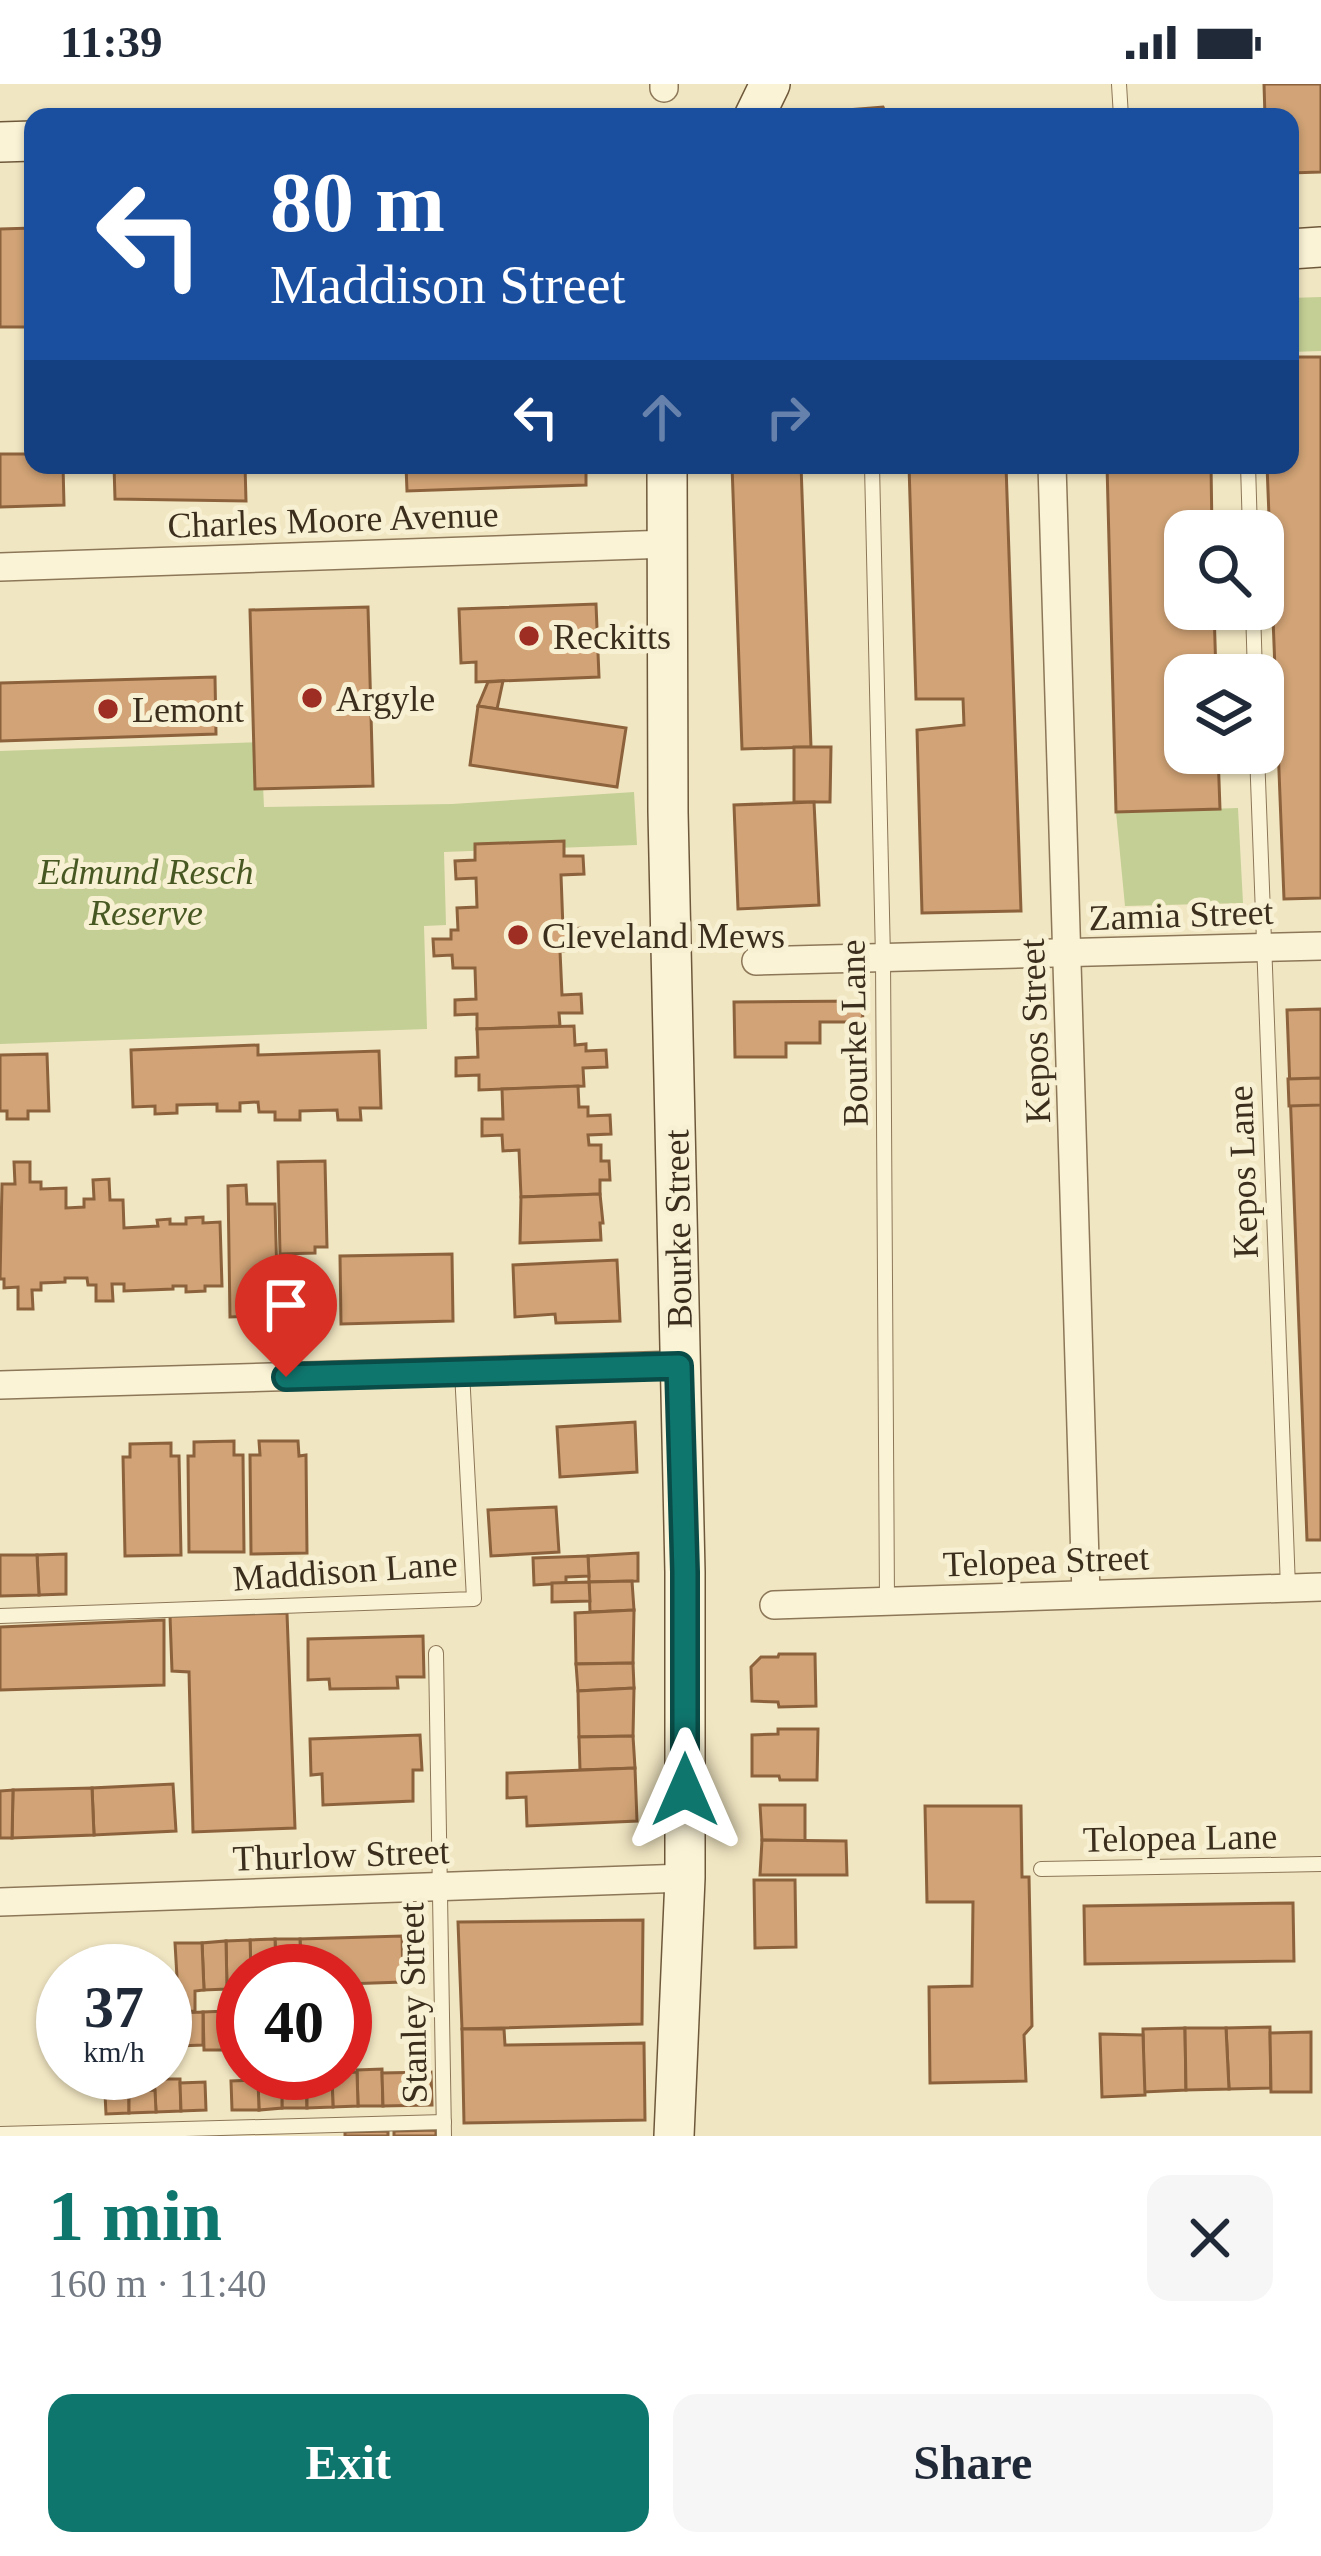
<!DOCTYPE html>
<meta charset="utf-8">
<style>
:root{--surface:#fff;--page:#f6f6f7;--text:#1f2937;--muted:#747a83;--accent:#0f766e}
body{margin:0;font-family:Georgia,serif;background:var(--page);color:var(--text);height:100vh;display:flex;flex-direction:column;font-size:45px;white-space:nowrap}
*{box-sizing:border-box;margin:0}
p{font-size:39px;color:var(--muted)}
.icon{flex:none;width:66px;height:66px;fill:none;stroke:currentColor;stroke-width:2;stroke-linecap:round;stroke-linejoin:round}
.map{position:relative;height:2052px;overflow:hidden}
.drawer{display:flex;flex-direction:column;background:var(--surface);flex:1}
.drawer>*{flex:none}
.hud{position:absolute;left:24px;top:24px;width:1275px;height:366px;border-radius:24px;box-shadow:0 3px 9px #0004;background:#1a4fa0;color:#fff;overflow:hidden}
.controls{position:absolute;left:1164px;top:426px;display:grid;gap:24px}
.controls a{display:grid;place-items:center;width:120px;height:120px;border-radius:24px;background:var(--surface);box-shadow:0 3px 9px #0004;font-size:60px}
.speed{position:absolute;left:36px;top:1860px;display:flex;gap:24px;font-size:60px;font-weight:700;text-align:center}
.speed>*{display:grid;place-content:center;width:156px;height:156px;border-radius:50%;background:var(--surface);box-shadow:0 3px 9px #0004;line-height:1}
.speed small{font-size:30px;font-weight:400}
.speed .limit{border:18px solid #d22;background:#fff;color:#111}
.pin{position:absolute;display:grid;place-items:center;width:102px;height:102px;color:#fff;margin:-123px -51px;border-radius:50% 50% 50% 0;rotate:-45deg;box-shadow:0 0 12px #0007}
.pin .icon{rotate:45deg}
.me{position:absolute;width:132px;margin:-66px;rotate:0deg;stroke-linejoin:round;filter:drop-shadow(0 0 9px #0008)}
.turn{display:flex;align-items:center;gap:42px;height:252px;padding:0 48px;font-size:54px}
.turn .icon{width:156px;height:156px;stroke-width:2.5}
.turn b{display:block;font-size:84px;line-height:102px}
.lanes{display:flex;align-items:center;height:114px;padding:0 48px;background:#0003;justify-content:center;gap:60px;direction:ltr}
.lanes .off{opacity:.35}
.round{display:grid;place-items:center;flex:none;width:126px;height:126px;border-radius:24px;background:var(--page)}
.summary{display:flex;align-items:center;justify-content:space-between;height:204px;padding:0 48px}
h1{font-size:72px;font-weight:700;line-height:90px;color:var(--accent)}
.cta{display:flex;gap:24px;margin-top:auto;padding:24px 48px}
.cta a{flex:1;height:138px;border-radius:24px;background:var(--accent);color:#fff;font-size:48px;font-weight:700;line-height:138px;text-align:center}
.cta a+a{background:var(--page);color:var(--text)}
.status{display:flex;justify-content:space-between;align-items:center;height:84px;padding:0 60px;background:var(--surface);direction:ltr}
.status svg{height:33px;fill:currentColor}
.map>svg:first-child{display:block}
</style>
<div class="status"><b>11:39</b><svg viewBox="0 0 49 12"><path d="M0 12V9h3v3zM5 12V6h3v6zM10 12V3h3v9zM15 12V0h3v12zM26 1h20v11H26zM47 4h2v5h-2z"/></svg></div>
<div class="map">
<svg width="1321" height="2052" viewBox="0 0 1321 2052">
<rect width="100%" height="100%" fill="#f1e6c2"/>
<!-- green -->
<g fill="#c4cf95">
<path d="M1321,213V267L1290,268V214Z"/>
<path d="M261,658L264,723L452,720L634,708L637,761L444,768L446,841L424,842L427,945L0,960V667Z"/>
<path d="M1238,724L1243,819L1125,822L1116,728Z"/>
</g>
<!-- building -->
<g fill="#d1a376" stroke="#8c623c" stroke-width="3">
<path d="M1264,0H1321V88L1290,89V33H1265Z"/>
<path d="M883,23L887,33H833L835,27Z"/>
<path d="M33,144V243H0V145Z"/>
<path d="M1290,273H1321V814L1284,815L1267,381H1290Z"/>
<path d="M0,370H33V381H63L64,421L0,423Z"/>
<path d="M114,381H245L246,417L115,415Z"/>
<path d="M406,381H586V401L407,407Z"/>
<path d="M732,381H801L811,663L742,665Z"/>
<path d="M909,381H1006L1021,827L922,829L917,646L964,641L963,615H916Z"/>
<path d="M1107,381H1211L1212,447H1185V525H1214L1216,591H1185V669H1218L1220,725L1116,728Z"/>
<path d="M596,520L599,593L476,598V578L461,579L459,525Z"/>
<path d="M368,523L373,702L255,705L250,526Z"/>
<path d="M215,593L216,650L0,657V599Z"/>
<path d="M503,597L497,625L478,622L488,598Z"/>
<path d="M478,622L626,644L617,703L470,681Z"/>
<path d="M794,663H831L830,718H794Z"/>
<path d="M814,718L819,821L738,825L734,721Z"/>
<path d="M564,757V772H583L584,790L561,791L563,845L584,844L585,866L560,867L562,911L581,910L582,929H559L560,942L477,945V930L455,931V916L476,915L475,884H453L452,871L434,872L433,855H451V846H458L457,824L477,823L476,794L456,795L455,777L475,776V760Z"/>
<path d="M862,917L863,938H820V959H786V973H735L734,918Z"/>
<path d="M1321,925V1456H1307L1287,926Z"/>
<path d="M574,942L575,961L586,960V967L606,966L607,983L583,984L584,1002L479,1006V991L456,992V974L478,973L477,945Z"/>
<path d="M258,961V971L379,967L381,1024H360L361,1036H338L337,1026L300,1027V1036H275V1028H259L258,1018L240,1019V1027H217V1020L177,1021V1029L155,1030V1022L133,1023L131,966Z"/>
<path d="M47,970L49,1027H28V1035H7V1027H0V971Z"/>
<path d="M1321,994V1021L1289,1022L1288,995Z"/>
<path d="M578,1002L579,1023H588V1032L610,1031L611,1050L588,1051L589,1061H601V1077H609L610,1096H600V1110L521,1113L519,1066L503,1067L502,1051L482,1052V1035H503L502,1005Z"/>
<path d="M325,1077L327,1163H315V1169L280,1170L278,1078Z"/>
<path d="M14,1078H30V1098H41V1105L66,1104V1124L84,1123V1115H94L93,1096L109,1095L110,1116H123L124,1144L158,1142L157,1136L170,1135V1140H186V1134L203,1133V1139L220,1138L222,1202H205V1207L186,1208V1202H173V1205L124,1207V1200H112L113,1217H96V1201H88L87,1194H65V1198L41,1199V1206H32L33,1225H18V1203L4,1204V1195H0L2,1100H15Z"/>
<path d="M246,1101L247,1120H275L278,1231L230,1233L228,1102Z"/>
<path d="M600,1110L603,1139H600L601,1156L520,1159L521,1113Z"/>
<path d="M452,1170L453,1237L341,1240L340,1172Z"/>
<path d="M617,1176L620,1237L556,1239L555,1230L515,1233L513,1181Z"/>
<path d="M635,1338L637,1388L560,1393L557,1343Z"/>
<path d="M234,1357V1371H243L244,1468H189L188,1372H194V1358Z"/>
<path d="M259,1357H298L299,1372L306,1371L307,1469L251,1470L250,1371H260Z"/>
<path d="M171,1359V1372H179L181,1471L125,1472L123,1373H130V1360Z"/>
<path d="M556,1423L559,1468L491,1472L488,1426Z"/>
<path d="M638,1469V1497L589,1498L588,1472Z"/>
<path d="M66,1470V1510L39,1511L37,1471Z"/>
<path d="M0,1471H37L39,1511L0,1512Z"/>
<path d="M588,1472L589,1492L566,1493V1499L534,1501L533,1474Z"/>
<path d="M632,1497L634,1526L590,1528L589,1498Z"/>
<path d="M589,1498L590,1517L552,1518V1499Z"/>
<path d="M634,1526L633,1579L576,1580L575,1529Z"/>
<path d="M287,1529L295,1744L193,1748L189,1588L172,1587L170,1532Z"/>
<path d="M164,1536V1601L0,1606V1543Z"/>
<path d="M423,1552L424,1593H397L398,1604L330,1605L329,1595L308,1596V1555Z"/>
<path d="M779,1570H815L816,1622L779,1623L778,1618L752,1617L751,1583L761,1573H778Z"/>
<path d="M633,1579L634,1604L578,1607L576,1580Z"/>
<path d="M634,1604L633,1652L579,1653L578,1607Z"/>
<path d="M778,1645H818L817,1696H780L779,1692H752V1651L778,1650Z"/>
<path d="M420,1651L422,1686H413V1717L323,1721L322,1690L311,1691L310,1655Z"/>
<path d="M633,1652L635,1684L580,1686L579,1653Z"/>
<path d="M635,1684L637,1737L527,1742L526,1713L507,1714V1689Z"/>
<path d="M173,1700L176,1747L94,1751L92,1704Z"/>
<path d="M92,1704L94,1751L12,1754L13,1706Z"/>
<path d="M13,1706L12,1754H0V1707Z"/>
<path d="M760,1721H805V1757L762,1756Z"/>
<path d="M925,1722H1021L1022,1793H1029L1032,1942L1024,1951L1026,1997L930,1999L929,1903L972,1902L973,1818H927Z"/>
<path d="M762,1756L846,1757L847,1791H760Z"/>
<path d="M754,1796H795L796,1863L755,1864Z"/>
<path d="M1293,1819L1294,1877L1085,1880L1084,1822Z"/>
<path d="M643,1836L642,1940L462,1945L458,1838Z"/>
<path d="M402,1852L403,1898L345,1900V1887H301L300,1855Z"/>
<path d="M275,1855H300L301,1887H276Z"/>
<path d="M275,1855L276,1887H251L250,1856Z"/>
<path d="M250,1856L251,1887H243V1905H227L226,1857Z"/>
<path d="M226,1857L227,1905L204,1906L202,1859Z"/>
<path d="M175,1859H202L204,1906L195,1907V1927L179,1928Z"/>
<path d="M243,1926V1968H229L228,1927Z"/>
<path d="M228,1927L229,1966H204L203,1928Z"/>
<path d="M203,1928V1961L178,1962V1929Z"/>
<path d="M165,1932H178V1958L165,1959Z"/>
<path d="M1270,1943L1271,2004L1229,2005L1226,1944Z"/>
<path d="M1185,1944L1186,2006L1144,2008L1143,1945Z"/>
<path d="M1185,1944H1226L1229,2005L1186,2006Z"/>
<path d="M462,1945H504L505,1961L644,1959L645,2036L464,2039Z"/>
<path d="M1311,1948V2008H1271L1270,1949Z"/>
<path d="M1100,1950L1143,1951L1145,2011L1102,2013Z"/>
<path d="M382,1985L383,2022H358L357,1986Z"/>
<path d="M357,1988L358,2022L333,2023L332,1989Z"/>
<path d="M431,1988L432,2021L383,2022L382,1989Z"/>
<path d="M104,1989H111L112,1997H129V2029L106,2030Z"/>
<path d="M306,1989L307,2024H282L281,1990Z"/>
<path d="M307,1994H332L333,2023L307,2024Z"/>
<path d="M154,1995H180L181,2027L156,2028Z"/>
<path d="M282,1995V2024L259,2026L258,1996Z"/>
<path d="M258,1996L259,2026H232L231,1997Z"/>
<path d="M205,1998L206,2026L181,2027L180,1999Z"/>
<path d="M155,2006L156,2028L129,2029V2007Z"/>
<path d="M436,2046V2052H394V2047Z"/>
<path d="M388,2047V2052H345V2048Z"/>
</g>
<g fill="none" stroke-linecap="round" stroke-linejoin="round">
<!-- lane casing -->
<g stroke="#8c7758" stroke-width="16">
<g id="lane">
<path d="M1119,0L1121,33"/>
<path d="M872,381L883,874L887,1517"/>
<path d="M1248,381L1250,447"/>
<path d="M1253,525L1255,591"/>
<path d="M1257,669L1288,1504"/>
<path d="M0,1532L474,1515L462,1288"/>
<path d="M436,1569L444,2052"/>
<path d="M1041,1785L1321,1780"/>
<path d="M0,2050L444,2038"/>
</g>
</g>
<!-- street casing -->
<g stroke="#8c7758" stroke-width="30">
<g id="street">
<path d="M664,0V4"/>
<path d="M1052,381L1086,1510"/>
<path d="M0,483L669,460"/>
<path d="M756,877L1321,862"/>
<path d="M0,1301L679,1281"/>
<path d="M774,1521L1321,1503"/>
<path d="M0,1818L685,1794"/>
</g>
</g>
<!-- secondary casing -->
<g stroke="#6e583b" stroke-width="42">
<g id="secondary">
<path d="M754,33L770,0"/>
<path d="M0,58L33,57"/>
<path d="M1290,165L1321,163"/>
<path d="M667,381L668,728L685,1488V1794L674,2052"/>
</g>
</g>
<!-- lane -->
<use href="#lane" stroke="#fbf3d6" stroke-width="14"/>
<!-- street -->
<use href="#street" stroke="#fbf3d6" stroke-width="27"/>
<!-- secondary -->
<use href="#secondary" stroke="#fbf3d6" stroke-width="39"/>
</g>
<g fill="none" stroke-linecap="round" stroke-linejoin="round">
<!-- route casing -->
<g stroke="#0a4d48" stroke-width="30">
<path id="route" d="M286,1293L679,1282L685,1488V1706"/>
</g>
<!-- route -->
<use href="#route" stroke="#0f766e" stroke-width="21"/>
</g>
<!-- markers -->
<g fill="#9e2d24" stroke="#f8f0d2" stroke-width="4.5">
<circle cx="529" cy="552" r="12"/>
<circle cx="312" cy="614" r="12"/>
<circle cx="108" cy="625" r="12"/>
<circle cx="518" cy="851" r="12"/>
</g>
<g text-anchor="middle" stroke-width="10" stroke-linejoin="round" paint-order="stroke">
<!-- street labels -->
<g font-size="36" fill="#3b2e1d" stroke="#f8f0d2">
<text transform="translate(333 435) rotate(-2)" y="13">Charles Moore Avenue</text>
<text transform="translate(1181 830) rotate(-2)" y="13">Zamia Street</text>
<text transform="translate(1034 947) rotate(-92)" y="13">Kepos Street</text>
<text transform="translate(853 949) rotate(-91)" y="13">Bourke Lane</text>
<text transform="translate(1242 1088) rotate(-92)" y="13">Kepos Lane</text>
<text transform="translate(677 1145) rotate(-91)" y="13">Bourke Street</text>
<text transform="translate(1046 1476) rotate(-2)" y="13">Telopea Street</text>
<text transform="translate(345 1486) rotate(-4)" y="13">Maddison Lane</text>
<text transform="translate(1180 1753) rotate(-1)" y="13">Telopea Lane</text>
<text transform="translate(341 1770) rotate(-2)" y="13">Thurlow Street</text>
<text transform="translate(412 1919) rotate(-91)" y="13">Stanley Street</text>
</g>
<!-- poi labels -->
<g font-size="36" fill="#3b2e1d" stroke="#f8f0d2" text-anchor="start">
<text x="553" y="565">Reckitts</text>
<text x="336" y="627">Argyle</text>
<text x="132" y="638">Lemont</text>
<text x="542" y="864">Cleveland Mews</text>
</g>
<!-- park labels -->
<g font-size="36" font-style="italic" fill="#475822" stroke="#f8f0d2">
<text x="146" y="800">Edmund Resch<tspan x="146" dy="41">Reserve</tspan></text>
</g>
</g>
</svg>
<div class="controls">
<a><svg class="icon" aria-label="search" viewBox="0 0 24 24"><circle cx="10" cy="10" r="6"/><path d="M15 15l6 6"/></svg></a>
<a><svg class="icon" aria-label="layers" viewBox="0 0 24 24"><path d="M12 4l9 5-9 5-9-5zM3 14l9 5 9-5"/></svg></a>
</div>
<div class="speed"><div>37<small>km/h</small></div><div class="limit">40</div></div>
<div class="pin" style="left:286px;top:1293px;background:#d93025"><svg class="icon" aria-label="arrive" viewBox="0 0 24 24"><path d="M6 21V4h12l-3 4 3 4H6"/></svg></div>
<svg class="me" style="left:685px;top:1706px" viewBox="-20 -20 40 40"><path d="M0-17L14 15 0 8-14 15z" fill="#0f766e" stroke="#fff" stroke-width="4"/></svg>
<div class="hud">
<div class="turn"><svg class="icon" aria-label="left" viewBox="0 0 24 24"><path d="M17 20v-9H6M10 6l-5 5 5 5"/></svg><div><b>80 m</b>Maddison Street</div></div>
<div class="lanes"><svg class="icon" aria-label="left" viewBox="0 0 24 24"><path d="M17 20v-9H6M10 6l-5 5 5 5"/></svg><svg class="icon off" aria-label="ahead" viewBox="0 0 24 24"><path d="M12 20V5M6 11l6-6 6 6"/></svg><svg class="icon off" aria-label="right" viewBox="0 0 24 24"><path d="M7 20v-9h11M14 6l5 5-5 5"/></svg></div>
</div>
</div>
<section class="drawer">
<div class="summary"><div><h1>1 min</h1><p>160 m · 11:40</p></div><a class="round"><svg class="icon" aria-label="close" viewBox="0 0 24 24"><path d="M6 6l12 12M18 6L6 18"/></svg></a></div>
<div class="cta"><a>Exit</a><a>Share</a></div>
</section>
